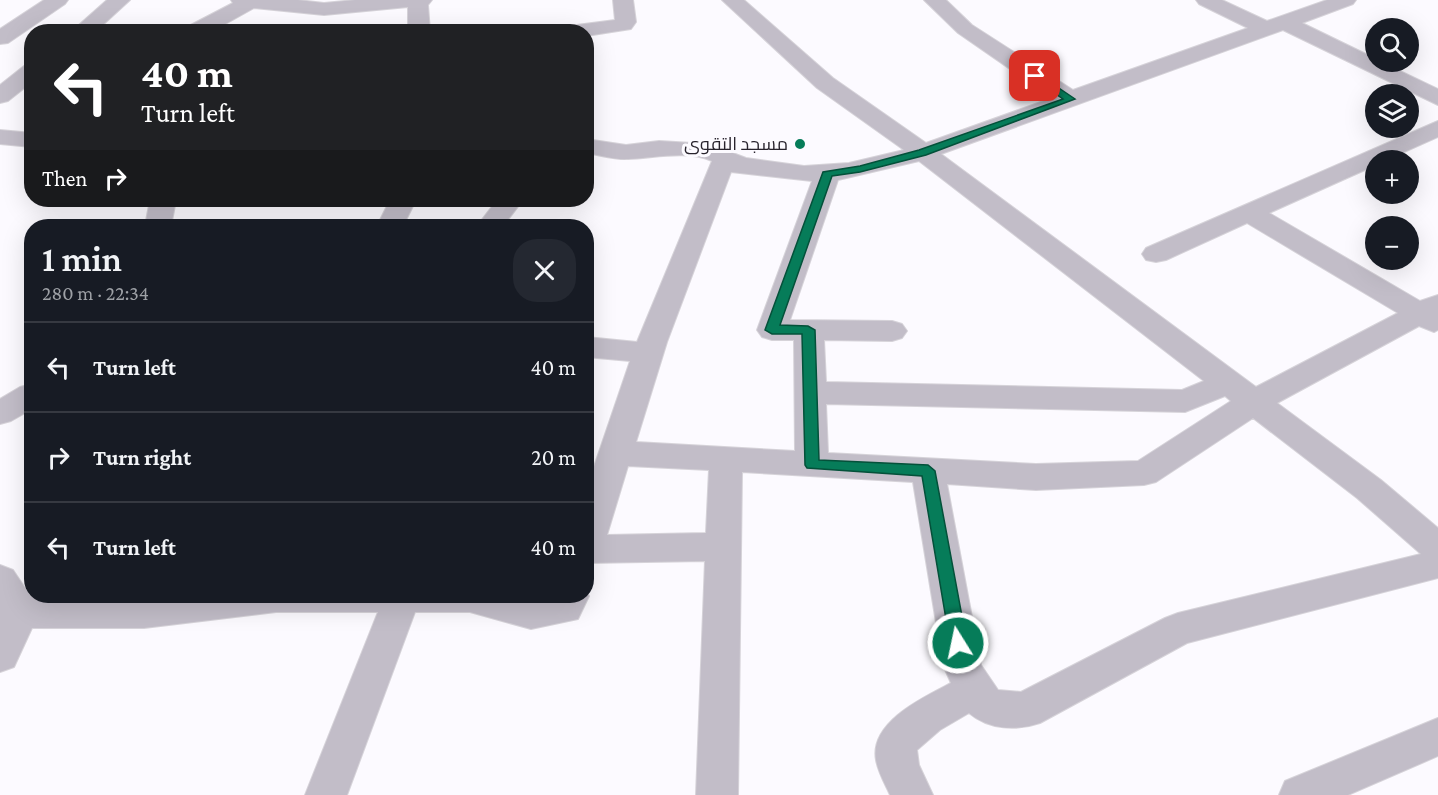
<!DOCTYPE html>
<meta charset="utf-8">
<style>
:root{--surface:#171b24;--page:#242831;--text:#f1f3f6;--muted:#9ea1a6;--line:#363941}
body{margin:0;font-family:"Crimson Pro",Cairo,serif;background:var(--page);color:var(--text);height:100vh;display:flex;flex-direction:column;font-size:22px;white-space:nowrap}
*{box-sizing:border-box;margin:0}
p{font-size:20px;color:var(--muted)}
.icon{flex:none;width:33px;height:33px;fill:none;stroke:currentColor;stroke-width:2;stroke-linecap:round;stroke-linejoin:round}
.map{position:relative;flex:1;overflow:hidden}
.details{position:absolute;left:24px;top:219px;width:570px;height:384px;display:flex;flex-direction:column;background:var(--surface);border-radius:24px;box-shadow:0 6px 24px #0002}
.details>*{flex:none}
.top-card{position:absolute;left:24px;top:24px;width:570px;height:183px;border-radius:24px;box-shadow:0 6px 24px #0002;background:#202124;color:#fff;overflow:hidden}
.buttons{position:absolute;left:1365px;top:18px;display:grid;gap:12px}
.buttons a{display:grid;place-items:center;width:54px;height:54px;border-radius:50%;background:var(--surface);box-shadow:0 6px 24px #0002;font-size:30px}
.pin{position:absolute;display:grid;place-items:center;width:51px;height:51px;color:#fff;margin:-26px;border-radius:12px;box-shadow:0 3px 9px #0006}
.me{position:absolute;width:66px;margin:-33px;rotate:350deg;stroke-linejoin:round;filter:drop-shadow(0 0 4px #0008)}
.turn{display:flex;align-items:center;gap:21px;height:126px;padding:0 18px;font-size:27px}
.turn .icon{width:78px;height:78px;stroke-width:2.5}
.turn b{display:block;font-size:42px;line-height:51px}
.then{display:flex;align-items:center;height:57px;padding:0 18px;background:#0003;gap:12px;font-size:22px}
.round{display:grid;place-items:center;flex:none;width:63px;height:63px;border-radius:24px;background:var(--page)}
.summary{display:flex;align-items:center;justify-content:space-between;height:102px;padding:0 18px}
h1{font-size:36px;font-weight:600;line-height:45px}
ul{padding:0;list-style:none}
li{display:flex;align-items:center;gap:18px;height:90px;padding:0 18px;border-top:2px solid var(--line)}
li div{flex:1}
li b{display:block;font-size:22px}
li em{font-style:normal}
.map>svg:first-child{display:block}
</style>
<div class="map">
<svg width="1438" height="795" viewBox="0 0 1438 795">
<rect width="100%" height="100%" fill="#fcfaff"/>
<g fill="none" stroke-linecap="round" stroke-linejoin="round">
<!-- street casing -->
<g stroke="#d6d3d9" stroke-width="2">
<g id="street">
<path d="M44,0H68L65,4L8,43L0,44V29Z"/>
<path d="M107,0H130L95,32H71Z"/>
<path d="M231,0H298L324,3L355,0H432L428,5L430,32H408V7L324,15L254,8L211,32H185L187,27L233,3Z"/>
<path d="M613,0H633L636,22L631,29L586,36V32H559L561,27L569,26L615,20Z"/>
<path d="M722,0H744L833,78L926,143L1052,98L958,33L924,0H946L972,25L1073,90L1248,28L1199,4L1196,0H1222L1267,21L1327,0H1356L1353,4L1302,23L1376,59V62H1381L1438,89V105L1283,30L941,154L1256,387L1398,313L1247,223L1166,260L1156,262L1146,260L1142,254L1146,248L1438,121V137L1386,160H1376V165L1269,213L1420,301L1438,295V330L1434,332L1419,326L1277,403L1381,480L1438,528V578L1187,643L1040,723C1017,731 989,730 969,713L940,730L917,750L919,765L933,795H890C885,784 878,772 876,760C869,722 924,697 951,683L943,665L913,482L742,472L738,795H696L705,561L586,563V490L630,361L586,357V337L637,342L712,161C687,150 655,158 628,159C615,160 600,155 586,153V139L626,145L659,141L709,144L746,158L804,166L849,163L904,150L817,88ZM919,161L1204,381L1182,390L826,382L824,340L892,341L902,338L907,331L902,324L892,321L790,320L838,180ZM731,172L812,181L757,330L762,337L772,340H794L795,451L636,442L667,342ZM1225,396L1231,401L1138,461L1036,464L828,453L826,404L1185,412ZM1253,418L1357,498L1421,554L1178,613L1165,618L1021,692L998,690L981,665L947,484L1036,490L1144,485L1156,482ZM628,466L709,470L706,533L607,535Z"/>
<path d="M32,64V82L8,101L0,103V85L24,66Z"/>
<path d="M0,130L32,133V147L0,144Z"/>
<path d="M150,200H176L171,226H145Z"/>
<path d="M390,200H416L403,226H377Z"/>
<path d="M497,200H523L503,226H477Z"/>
<path d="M32,384V409L11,421L0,424V399L20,387Z"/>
<path d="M0,565L13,570L31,597L523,596L531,597L586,596V592L589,596L578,619L531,629L470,612H415L347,795H305L378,612H276L144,628H32L14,667L0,672Z"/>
<path d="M1438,718V756L1348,795H1279L1285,781Z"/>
</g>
</g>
<!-- street -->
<use href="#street" fill="#c2bdc8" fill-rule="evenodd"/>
</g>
<!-- route -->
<path fill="#067c59" stroke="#04513a" stroke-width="1.5" d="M1032,74H1038L1075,99L926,155L860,172L832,176L780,325L808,326L815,330L819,460L928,465L935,471L967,643L964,648L958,650L952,648L950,643L922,476L807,468L805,465L802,334H772L765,330L823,172L860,166L919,150L1063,99L1032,78Z"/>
<!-- markers -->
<circle fill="#067c59" stroke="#fcfaff" stroke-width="2" cx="800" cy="144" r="6"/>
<g text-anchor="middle" stroke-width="6" stroke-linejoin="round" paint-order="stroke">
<!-- far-poi labels -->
<g font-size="18" fill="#28232d" stroke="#fcfaff" text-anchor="end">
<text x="788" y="150">مسجد التقوى</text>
</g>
</g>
</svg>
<div class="buttons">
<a><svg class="icon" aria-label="search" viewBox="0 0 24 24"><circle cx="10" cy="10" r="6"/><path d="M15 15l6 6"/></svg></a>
<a><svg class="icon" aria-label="layers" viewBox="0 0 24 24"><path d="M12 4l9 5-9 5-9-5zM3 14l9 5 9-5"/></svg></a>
<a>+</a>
<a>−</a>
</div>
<div class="pin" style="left:1035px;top:76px;background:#d93025"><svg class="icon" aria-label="arrive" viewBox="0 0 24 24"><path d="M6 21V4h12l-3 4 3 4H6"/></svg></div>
<svg class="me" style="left:958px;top:643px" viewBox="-20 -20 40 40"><circle r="17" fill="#067c59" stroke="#fff" stroke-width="3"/><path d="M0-11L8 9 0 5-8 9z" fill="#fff"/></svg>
<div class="top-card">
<div class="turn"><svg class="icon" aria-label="left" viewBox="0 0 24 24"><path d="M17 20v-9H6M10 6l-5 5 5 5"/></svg><div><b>40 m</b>Turn left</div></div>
<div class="then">Then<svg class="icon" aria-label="right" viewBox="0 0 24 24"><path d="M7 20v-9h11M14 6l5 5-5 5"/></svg></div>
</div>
<section class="details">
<div class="summary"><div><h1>1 min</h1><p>280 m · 22:34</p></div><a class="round"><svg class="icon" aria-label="close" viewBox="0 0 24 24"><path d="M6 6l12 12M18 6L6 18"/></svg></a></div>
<ul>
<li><svg class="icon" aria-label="left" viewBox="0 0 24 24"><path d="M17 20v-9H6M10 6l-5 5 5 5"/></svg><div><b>Turn left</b></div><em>40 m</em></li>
<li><svg class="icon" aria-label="right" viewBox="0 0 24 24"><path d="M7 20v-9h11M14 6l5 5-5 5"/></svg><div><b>Turn right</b></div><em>20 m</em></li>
<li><svg class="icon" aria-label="left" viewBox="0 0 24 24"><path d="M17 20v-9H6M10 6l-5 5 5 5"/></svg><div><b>Turn left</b></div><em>40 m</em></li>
</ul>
</section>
</div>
